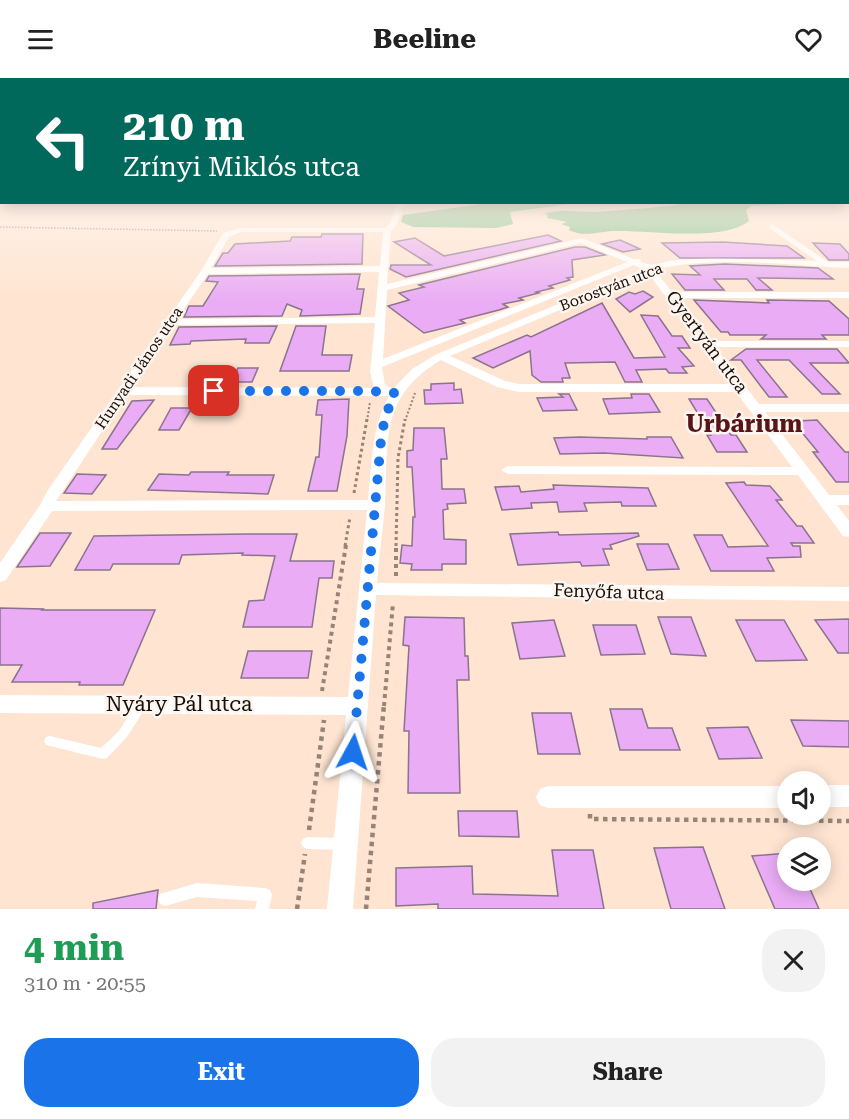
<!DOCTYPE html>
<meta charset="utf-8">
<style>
:root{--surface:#fff;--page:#f2f2f2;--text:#222;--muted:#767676;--accent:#1a73e8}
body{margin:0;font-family:"Roboto Serif",serif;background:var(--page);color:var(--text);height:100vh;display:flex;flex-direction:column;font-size:22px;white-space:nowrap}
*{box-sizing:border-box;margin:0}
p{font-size:20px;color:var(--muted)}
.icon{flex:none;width:33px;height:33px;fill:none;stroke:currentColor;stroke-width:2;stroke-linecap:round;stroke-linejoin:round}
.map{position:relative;height:831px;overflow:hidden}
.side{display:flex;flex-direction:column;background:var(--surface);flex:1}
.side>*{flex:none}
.guide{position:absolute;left:0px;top:0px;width:849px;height:126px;box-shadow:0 3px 15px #0003;background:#00695c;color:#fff;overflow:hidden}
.tools{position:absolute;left:777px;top:693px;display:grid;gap:12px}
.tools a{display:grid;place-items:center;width:54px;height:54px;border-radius:50%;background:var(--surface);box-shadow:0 3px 15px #0003;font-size:30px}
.pin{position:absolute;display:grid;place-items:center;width:51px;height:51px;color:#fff;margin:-26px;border-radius:12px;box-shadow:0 3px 9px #0006}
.me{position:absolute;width:66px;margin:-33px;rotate:5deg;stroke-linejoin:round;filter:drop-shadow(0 0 4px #0008)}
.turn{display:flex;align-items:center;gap:21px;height:126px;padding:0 24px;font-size:27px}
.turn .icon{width:78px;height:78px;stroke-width:2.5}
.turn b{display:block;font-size:42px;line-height:51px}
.round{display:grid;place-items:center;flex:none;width:63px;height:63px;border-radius:24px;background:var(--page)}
.summary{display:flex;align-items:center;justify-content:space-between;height:102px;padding:0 24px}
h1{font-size:36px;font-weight:700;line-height:45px;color:#1e9e55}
.primary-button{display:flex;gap:12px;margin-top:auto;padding:12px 24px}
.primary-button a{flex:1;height:69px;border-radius:24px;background:var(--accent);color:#fff;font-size:24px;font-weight:700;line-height:69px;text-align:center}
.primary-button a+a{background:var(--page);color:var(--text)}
header{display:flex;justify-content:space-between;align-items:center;height:78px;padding:0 24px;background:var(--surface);font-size:27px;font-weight:700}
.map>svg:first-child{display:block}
</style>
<header><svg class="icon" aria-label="menu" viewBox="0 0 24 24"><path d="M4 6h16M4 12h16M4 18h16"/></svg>Beeline<svg class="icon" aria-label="heart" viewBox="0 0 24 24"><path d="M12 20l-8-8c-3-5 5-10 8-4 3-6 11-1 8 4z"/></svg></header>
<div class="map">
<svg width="849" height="831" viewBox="0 0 849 831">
<rect width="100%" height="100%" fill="#fee4d1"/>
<!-- forest -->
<g fill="#6fba79">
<path d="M697,124L808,125L751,128L746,132L749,143C724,164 648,152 615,153C598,153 585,160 569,152L570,149L561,146L567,144L547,140L548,137L544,136C561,130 577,134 594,134C629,132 663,129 697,124Z"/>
<path d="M489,125V124L607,125H576L510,134L513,146L496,150L413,149L401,144L403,137Z"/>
</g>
<!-- building -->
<g fill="#e9acf5" stroke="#8a738e" stroke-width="1.5">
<path d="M322,156H363L362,186L215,188L223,175H228L235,166L290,163L292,159H321Z"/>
<path d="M548,157L561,163L406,199L390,191L391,187H431L394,164L415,160L444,178Z"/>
<path d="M620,162L640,171L623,174L602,166Z"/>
<path d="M723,164L787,168L804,180H680L662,165Z"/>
<path d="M813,165L840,166L849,176V182H829Z"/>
<path d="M575,169H585L605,177L572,182L573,199L567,200L570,202L549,208L553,210L536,214L539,215L519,220L523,222L503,226L508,229L499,232L460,242L465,245L424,255L388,228L409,222L399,215L424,209L419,207Z"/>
<path d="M725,186L818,190L833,201L758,200L772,212H756L747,201H714L724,212H685L672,196L700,197L690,188Z"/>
<path d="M360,196L357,211H364L360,236L300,238L302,232L287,226L282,238L184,239L189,228H203L218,204L206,203L209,198Z"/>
<path d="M643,213L653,219L630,234L616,221L629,214L635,216Z"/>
<path d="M694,222L769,225L767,222L829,223L849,241V257H822L826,261H761L766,257H730L728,254H721Z"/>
<path d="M602,225L634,280L665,279L641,237L658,238L672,258H682L690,270H678L694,288L682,289L687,295H669L666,291L636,292L642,304H625L615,284L565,285L570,300H562L563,304H541L532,297L530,273L493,290L473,280L527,257L531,259Z"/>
<path d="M277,248L269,265H245L246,261L191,263L190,266L170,267L179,249Z"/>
<path d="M296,248H326L322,277H352L349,293H280Z"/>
<path d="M746,271H837L849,285H810L840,316H822L789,282H757L787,319H769L741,282H731Z"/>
<path d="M238,290H258L252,304H231Z"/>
<path d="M454,305V312L461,311L463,325L425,326L424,312H431V306Z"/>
<path d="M559,316H569L577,332L543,333L537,320L563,319Z"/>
<path d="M631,316H649L660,334L609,336L603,321L627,320H632Z"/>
<path d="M349,321L347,358L337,413H308L316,379H319L322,337H316L318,322Z"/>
<path d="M689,321H707L731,357H736L747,374H717L707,357H711Z"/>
<path d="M154,322L117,371H102L132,323Z"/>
<path d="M171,330H192L179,352H159Z"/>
<path d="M817,342L845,374H849V404H836L813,374H818L795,346H800L797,343Z"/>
<path d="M414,350H444L447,381H441L442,411H464L466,425L447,426L448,431L443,432L444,461L466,462V486H442V492H411L412,486L400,485L402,467L412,468L413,439H415L412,389H407V373L413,372Z"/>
<path d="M579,359L647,361V359H671L683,380L604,375L560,376L554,360Z"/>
<path d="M191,394H229L227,397H274L268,416L148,412L159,396L189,397Z"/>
<path d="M77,396L106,397L92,416L64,415Z"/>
<path d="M744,404L746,407L770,408L782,422H776L797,448H802L814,465H791L793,468H800L801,479L767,480L774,493H711L694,457H722L728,469L768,468L726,405Z"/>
<path d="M553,407L648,410L656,428H622L621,424L584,425L587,433L559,434L557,424L531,425L532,430L502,432L495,409L519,408L521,414L554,411Z"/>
<path d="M558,454L559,457L638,455L639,458L610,467L612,471H603L609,487L582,488L580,484L518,487L510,456Z"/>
<path d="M40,455H71L50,488L17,489Z"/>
<path d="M249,456H297L290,483H334L332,500H319L312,549H243L249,523L264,522L275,478L242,477L243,475L182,477L179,486H113L110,492H75L94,458Z"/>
<path d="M637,466H668L679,491L647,492Z"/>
<path d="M0,530L43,531L42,532H155L123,607H79L80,604H12L22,587H0Z"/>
<path d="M405,539L464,540L465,578H468L469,602H457L460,715H408L409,653H404L409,568L403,567Z"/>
<path d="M658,539H691L706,578L671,576Z"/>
<path d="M849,541V575H838L815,542Z"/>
<path d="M554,542L565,578L520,581L512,545Z"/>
<path d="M736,542H784L807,582L756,583Z"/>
<path d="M593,547H636L645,576L601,577Z"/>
<path d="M248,573H312L308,600H241Z"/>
<path d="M610,631H642L648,650H672L680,672H620Z"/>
<path d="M532,635H571L580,676H538Z"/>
<path d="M791,642L849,643V669L803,668Z"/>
<path d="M748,649L762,680L719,681L707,650Z"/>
<path d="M458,733H517L519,759L459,758Z"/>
<path d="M703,769L725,831H671L654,770Z"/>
<path d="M552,772H593L604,831H438V826L396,828V790L472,788L473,816L558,818Z"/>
<path d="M788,775V802H806L819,831H775L752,778Z"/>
<path d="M158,812L156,831H93V825Z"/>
</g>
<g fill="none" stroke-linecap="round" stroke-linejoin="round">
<!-- path-far4 -->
<path stroke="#978476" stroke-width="1.5" stroke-dasharray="1.5 1.5" stroke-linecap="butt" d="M0,149L217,153"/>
<!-- path-far3 -->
<g stroke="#978476" stroke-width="2" stroke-dasharray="2 2" stroke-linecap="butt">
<path d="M367,343L370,324"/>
<path d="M405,343L415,315"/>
</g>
<!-- path-far2 -->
<g stroke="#978476" stroke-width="3" stroke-dasharray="3 3" stroke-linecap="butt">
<path d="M354,415L367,341"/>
<path d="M345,468L350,439"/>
<path d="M396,468L398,380L405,341"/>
</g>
<!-- path-far1 -->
<g stroke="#978476" stroke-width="4" stroke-dasharray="4 4" stroke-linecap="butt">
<path d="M396,498V467"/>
<path d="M322,613L346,467"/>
<path d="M384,628L393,525"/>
</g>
<!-- path -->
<g stroke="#978476" stroke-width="4.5" stroke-dasharray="4.5 4.5" stroke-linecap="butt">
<path d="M590,736V741L849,743"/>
<path d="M309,752L324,642"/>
<path d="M297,831L305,776"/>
<path d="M366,831L384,626"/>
</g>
<!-- lane -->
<g fill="#fff" fill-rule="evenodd">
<path d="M140,624L144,626L145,629L144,632L127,659L107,680L103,681L50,668L46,667L44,663L46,659L50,658L101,670L119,653L136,626Z"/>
<path d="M307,759L341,760L345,762L347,766L345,770L341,772L307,771L303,769L301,765L303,761Z"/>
<path d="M197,805L265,810L270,812L272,817L269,831H255L257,823L197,819L165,828L160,826L158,821L160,816Z"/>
</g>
<!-- street -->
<g fill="#fff" fill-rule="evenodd">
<path d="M398,124H405L397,146L391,153L387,206L582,160L634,181H640L641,184C654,190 662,183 676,182C723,179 770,182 817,183L769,150L772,146L828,184H849V190C792,187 709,177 655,192L672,214H849V220H677L710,263H849V269H715L759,326H849V334H765L829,417H849V427H837L849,443V459L843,458L798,397L508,396L501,392L508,388L792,389L736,314H519L497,309L441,282C378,320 389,364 385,427C383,452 379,479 377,505L849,509V523L376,517L353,831H327L346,637L0,635V617L348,619L367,432L52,433L6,502L0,504V485L40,427L48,412L201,193L223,155L240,150H385L390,145ZM241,154H383L380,188L211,190L229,159ZM581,165L627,184L383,281L387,212ZM634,187L643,191L437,276L412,291L393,311L385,307L382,289ZM379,194L375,239L177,241L208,196ZM648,195L731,306H519L505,303L450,278ZM375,245L370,294L374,310L131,309L173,247ZM126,317L389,318C371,349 372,388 368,422L56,423Z"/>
<rect x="820" y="707" width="29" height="22"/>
<path d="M548,708H788V730H548L540,727L536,719L540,711Z"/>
</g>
</g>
<!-- sky -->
<linearGradient id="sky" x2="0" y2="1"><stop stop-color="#8fc2f1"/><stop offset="0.48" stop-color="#fff3ea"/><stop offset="1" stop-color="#fff3ea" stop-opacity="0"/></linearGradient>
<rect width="849" height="224" fill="url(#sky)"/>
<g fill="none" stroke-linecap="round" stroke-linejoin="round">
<!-- route -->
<path stroke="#1a73e8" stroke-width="10" stroke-dasharray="0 18" d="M214,313H370L395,315L385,339L381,362L353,674"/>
</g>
<g text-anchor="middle" stroke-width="5" stroke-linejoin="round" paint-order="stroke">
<!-- far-street labels -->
<g font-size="15" fill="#190e06" stroke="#fcf5f0">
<text transform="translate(611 209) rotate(-21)" y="5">Borostyán utca</text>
<text transform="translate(139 290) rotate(-56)" y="5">Hunyadi János utca</text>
</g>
<!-- street labels -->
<g font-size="18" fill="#190e06" stroke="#fcf5f0">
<text transform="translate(707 264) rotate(53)" y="6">Gyertyán utca</text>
<text transform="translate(609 514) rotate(2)" y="6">Fenyőfa utca</text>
</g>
<!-- near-street labels -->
<g font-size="21" fill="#190e06" stroke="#fcf5f0">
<text x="179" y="633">Nyáry Pál utca</text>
</g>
<!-- district labels -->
<g font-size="24" font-weight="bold" fill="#591418" stroke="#fcf5f0">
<text x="744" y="354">Urbárium</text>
</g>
</g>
</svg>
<div class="tools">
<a><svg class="icon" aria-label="sound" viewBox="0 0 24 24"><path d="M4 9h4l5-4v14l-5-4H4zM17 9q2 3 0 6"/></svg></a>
<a><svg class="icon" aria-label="layers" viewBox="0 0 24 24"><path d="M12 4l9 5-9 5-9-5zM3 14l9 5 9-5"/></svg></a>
</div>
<div class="pin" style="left:214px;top:313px;background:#d93025"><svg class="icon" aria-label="arrive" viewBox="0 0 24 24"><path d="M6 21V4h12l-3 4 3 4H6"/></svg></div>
<svg class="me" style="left:353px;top:674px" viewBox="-20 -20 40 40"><path d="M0-17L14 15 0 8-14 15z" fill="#1a73e8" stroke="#fff" stroke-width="4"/></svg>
<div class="guide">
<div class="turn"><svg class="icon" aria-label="left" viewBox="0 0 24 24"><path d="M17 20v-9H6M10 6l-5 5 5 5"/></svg><div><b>210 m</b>Zrínyi Miklós utca</div></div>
</div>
</div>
<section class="side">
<div class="summary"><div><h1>4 min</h1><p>310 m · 20:55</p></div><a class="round"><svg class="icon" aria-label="close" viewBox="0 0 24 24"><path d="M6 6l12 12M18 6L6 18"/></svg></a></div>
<div class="primary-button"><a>Exit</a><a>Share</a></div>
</section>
